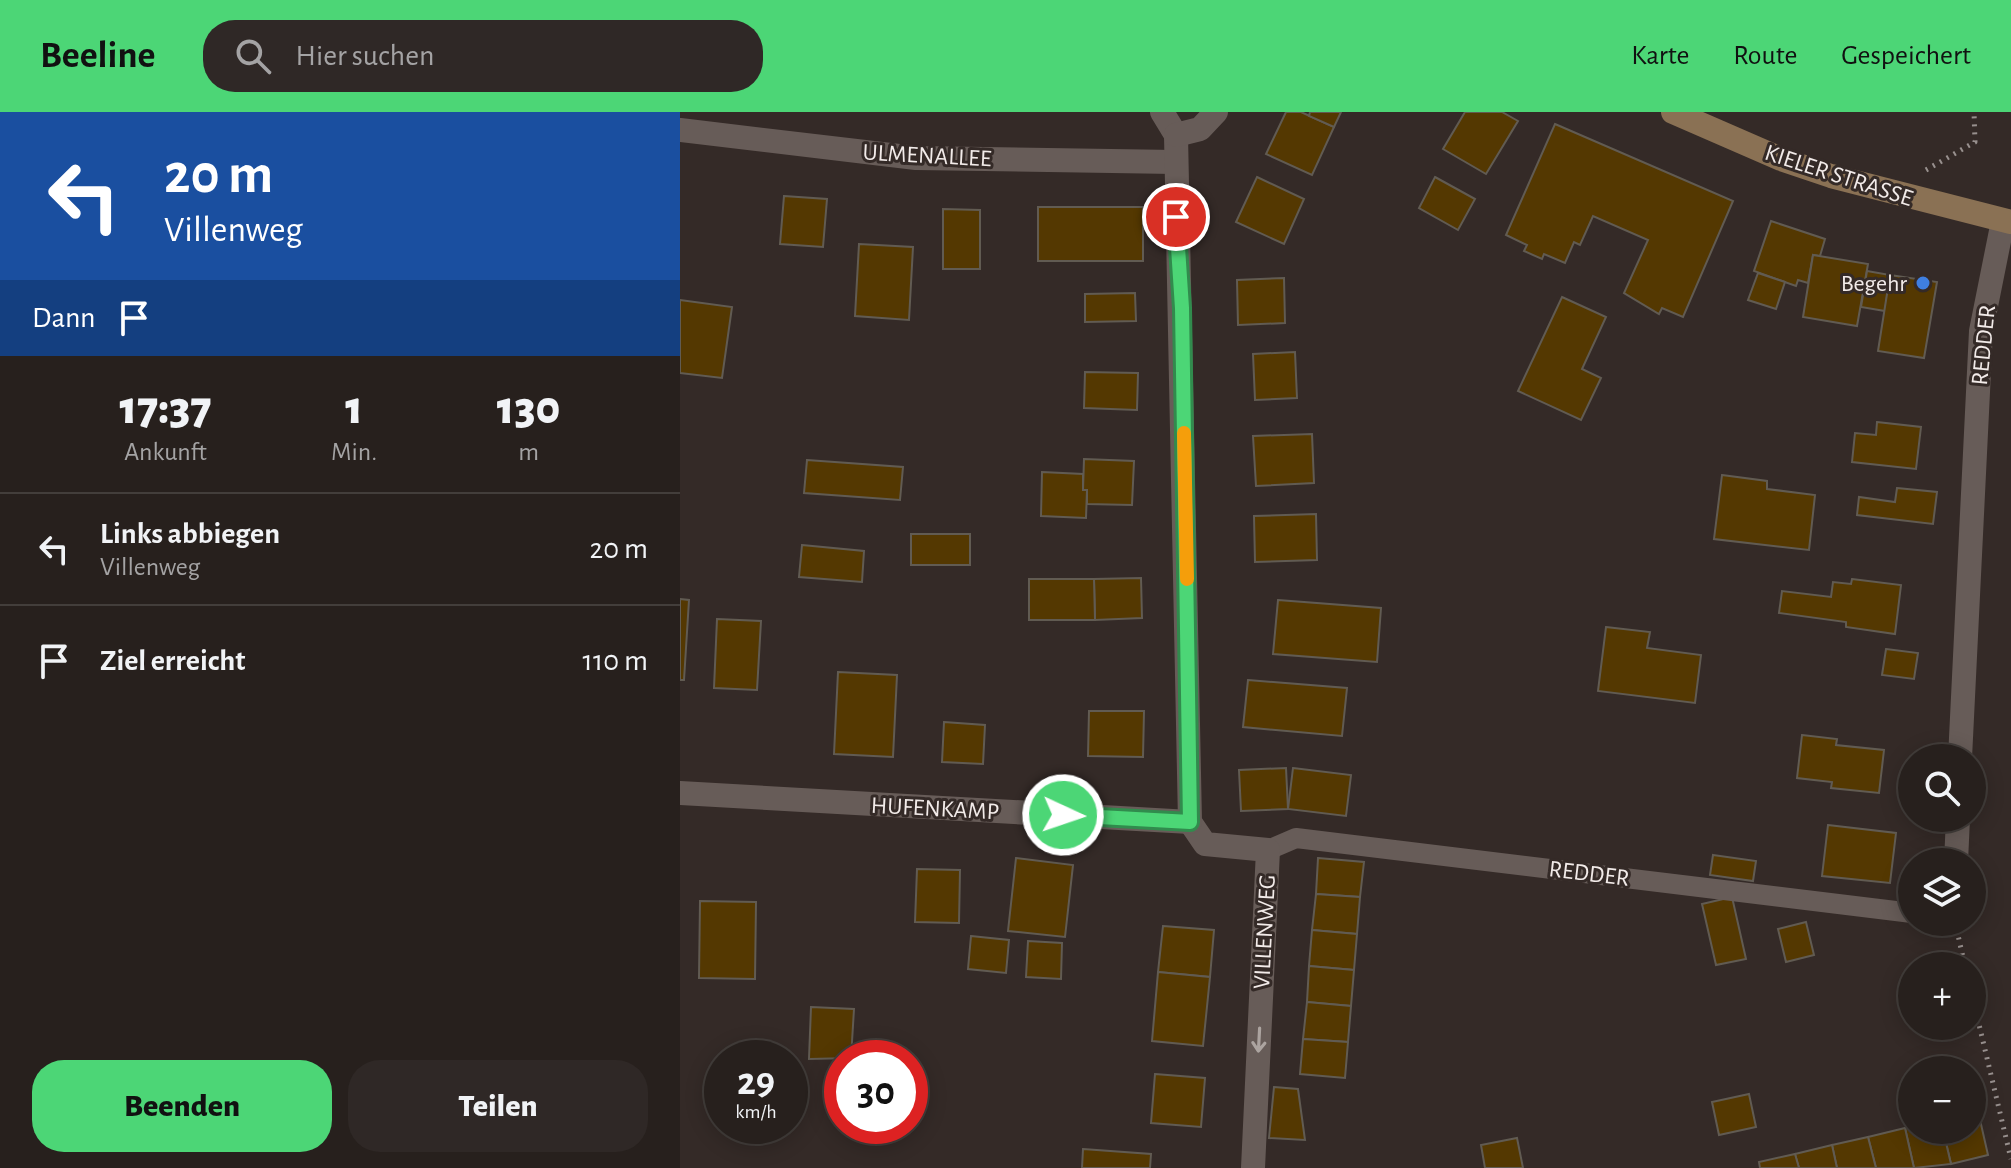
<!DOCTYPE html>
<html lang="de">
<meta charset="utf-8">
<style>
:root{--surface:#27201d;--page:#2f2826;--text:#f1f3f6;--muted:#a4a3a4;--line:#433e3b;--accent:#4cd676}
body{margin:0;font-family:"Alegreya Sans",sans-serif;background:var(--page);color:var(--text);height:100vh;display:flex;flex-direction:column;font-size:30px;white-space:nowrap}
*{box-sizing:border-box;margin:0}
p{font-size:26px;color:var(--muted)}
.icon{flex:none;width:44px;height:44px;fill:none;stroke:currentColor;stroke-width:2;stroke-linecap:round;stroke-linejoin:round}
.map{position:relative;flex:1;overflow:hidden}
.panel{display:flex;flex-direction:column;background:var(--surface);width:680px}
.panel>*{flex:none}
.guide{background:#1a4fa0;color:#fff;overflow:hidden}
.fabs{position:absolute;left:1218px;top:632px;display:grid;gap:16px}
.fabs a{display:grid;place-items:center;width:88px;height:88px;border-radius:50%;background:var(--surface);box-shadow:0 4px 20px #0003,0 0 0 2px var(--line);font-size:40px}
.speed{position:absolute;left:24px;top:928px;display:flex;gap:16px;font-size:40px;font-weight:700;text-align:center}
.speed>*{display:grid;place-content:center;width:104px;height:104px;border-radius:50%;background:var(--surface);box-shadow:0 4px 20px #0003,0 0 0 2px var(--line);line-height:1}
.speed small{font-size:20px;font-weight:400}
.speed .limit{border:12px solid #d22;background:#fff;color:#111}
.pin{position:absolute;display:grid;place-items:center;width:68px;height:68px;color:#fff;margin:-34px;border:4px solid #fff;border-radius:50%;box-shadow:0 2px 8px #0007}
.me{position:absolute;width:88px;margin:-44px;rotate:93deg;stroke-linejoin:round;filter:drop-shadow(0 0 6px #0008)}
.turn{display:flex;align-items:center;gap:28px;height:168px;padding:0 32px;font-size:36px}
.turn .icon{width:104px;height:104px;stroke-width:2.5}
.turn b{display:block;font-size:56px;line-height:68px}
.then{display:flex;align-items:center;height:76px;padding:0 32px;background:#0003;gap:16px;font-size:30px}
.eta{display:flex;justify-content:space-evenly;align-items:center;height:136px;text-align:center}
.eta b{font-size:48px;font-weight:800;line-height:56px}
.cta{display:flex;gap:16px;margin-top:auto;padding:16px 32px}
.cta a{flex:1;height:92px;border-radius:32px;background:var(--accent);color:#111;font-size:32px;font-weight:800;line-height:92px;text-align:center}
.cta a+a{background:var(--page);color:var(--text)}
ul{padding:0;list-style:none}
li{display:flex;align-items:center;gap:24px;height:112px;padding:0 32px;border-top:2px solid var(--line)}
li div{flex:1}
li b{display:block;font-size:30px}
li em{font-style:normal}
header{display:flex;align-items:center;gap:48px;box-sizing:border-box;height:112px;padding:0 40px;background:var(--accent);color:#111}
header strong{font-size:38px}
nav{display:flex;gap:44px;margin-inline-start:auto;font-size:28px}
.search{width:560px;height:72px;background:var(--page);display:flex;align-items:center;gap:20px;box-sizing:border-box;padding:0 28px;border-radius:32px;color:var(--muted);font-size:30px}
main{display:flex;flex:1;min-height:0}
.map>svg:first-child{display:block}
</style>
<header>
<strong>Beeline</strong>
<div class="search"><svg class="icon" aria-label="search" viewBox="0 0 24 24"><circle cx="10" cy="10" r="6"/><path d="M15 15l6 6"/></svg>Hier suchen</div>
<nav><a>Karte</a><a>Route</a><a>Gespeichert</a></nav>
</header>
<main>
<section class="panel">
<div class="guide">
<div class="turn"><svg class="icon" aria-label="left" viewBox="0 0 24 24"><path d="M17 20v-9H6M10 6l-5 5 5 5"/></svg><div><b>20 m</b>Villenweg</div></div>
<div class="then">Dann<svg class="icon" aria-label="arrive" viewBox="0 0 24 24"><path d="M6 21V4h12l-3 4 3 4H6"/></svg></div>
</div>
<div class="eta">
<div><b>17:37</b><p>Ankunft</p></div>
<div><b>1</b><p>Min.</p></div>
<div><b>130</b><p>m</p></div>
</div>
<ul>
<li><svg class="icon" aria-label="left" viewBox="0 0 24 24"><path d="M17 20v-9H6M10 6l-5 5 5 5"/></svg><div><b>Links abbiegen</b><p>Villenweg</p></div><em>20 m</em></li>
<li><svg class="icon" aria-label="arrive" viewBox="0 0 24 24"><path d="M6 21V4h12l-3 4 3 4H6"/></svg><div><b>Ziel erreicht</b></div><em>110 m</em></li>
</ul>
<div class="cta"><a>Beenden</a><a>Teilen</a></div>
</section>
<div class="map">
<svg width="1331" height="1056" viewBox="0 0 1331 1056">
<rect width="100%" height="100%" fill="#342a27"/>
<!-- building -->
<g fill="#543801" stroke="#615b52" stroke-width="2">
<path d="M606,0H621L654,15L632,63L586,42Z"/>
<path d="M630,0H661L654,15L629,4Z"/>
<path d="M785,0H822L838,9L806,62L763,37Z"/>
<path d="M875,12L1053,89L1003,205L982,196L979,202L944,181L968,128L913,104L900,133L894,130L885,151L864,142L862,147L844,139L847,133L826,123Z"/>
<path d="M577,65L624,87L604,132L556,110Z"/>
<path d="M755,65L795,87L778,118L739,96Z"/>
<path d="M104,84L147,87L143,135L100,132Z"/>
<rect x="358" y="95" width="105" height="54"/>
<path d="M263,97L300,98V157H263Z"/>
<path d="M1091,109L1145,127L1140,144L1133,143L1128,171L1118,168L1116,174L1074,159Z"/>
<path d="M179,132L233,135L229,208L175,204Z"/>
<path d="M1133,143L1188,152L1177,214L1123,205Z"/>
<path d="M1187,159L1210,163L1205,199L1181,195Z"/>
<path d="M1078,161L1105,170L1096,197L1068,188Z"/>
<path d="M1210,163L1257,170L1244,246L1198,239Z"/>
<path d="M604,166L605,211L558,213L557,168Z"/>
<path d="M455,181L456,209L405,210V182Z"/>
<path d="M882,185L926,205L902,257L921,266L901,308L838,279Z"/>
<path d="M0,188L52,195L42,266L0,261Z"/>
<path d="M615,240L617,286L575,288L573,242Z"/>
<path d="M405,260L458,261L457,298L404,296Z"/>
<path d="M1197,310L1241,315L1236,357L1172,350L1175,321L1196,323Z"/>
<path d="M632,322L634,371L576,374L573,324Z"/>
<path d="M404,347L454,349L452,393L407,392V378H403Z"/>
<path d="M127,348L223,355L220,388L124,381Z"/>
<path d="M362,360L403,362V378H407L406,406L361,404Z"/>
<path d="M1042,363L1087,369V377L1135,383L1129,438L1034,427Z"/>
<path d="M1217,376L1257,380L1253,412L1177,403L1179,385L1215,390Z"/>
<path d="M636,402L637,448L575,450L574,404Z"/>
<rect x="231" y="422" width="59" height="31"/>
<path d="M122,433L184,439L182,470L119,465Z"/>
<path d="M461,466L462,506L415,508L414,467Z"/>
<path d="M349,467H414L415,508H349Z"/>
<path d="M1172,467L1221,473L1215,522L1166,515V510L1099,501L1102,479L1151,485L1153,470L1171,472Z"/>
<path d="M0,487L9,488L4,568H0Z"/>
<path d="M598,488L701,496L697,550L593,542Z"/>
<path d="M37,507L81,509L77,578L34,576Z"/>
<path d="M926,515L970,520L967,536L1021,543L1015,591L918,579Z"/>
<path d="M1206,537L1238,541L1234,567L1202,563Z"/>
<path d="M158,560L217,563L213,645L154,642Z"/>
<path d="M568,568L667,576L662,624L563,615Z"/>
<path d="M409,599H464L463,645L408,644Z"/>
<path d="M264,610L305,613L303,652L262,650Z"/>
<path d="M1122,623L1157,627L1156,633L1204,638L1199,681L1151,676L1152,670L1117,666Z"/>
<path d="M606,656L608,697L561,699L559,658Z"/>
<path d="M613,656L671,663L666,704L608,697Z"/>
<path d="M1148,713L1216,721L1210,771L1142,764Z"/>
<path d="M1033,743L1076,749L1073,769L1030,763Z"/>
<path d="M336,746L393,753L385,825L328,819Z"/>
<path d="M638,746L684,750L680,785L636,782Z"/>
<path d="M237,757L280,758L279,811L235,810Z"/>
<path d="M636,782L680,785L677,822L632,818Z"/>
<path d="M1052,785L1066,847L1036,853L1022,792Z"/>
<path d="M20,789L76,790L75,867L19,866Z"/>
<path d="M1126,810L1134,843L1106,850L1098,817Z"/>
<path d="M483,814L534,818L530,865L478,860Z"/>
<path d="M632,818L677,822L674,858L629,854Z"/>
<path d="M291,824L329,828L326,861L288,857Z"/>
<path d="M348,829L382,831L381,867L346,865Z"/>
<path d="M629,854L674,858L671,894L627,890Z"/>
<path d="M478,860L530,865L523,934L472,929Z"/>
<path d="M627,890L671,894L668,930L623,927Z"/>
<path d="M131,895L174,897L171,946L129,947Z"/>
<path d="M623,927L668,930L665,966L620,962Z"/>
<path d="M475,962L525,966L521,1015L471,1011Z"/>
<path d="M594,975L618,977L625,1028L589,1026Z"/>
<path d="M1069,982L1076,1015L1039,1023L1032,990Z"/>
<path d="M1298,999L1308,1043L1271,1052L1263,1018H1292V1001Z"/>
<path d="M1232,1015V1018H1263L1271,1052L1234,1056L1225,1016Z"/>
<path d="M1225,1016L1234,1056H1196L1188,1025Z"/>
<path d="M1188,1025L1196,1056H1157L1152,1033Z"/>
<path d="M837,1026L843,1056H805L801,1033Z"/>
<path d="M1152,1033L1157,1056H1119L1115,1042Z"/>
<path d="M403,1037L471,1042L470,1056H402Z"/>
<path d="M1115,1042L1119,1056H1080L1079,1050Z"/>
</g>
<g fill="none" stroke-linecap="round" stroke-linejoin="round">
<!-- path -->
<g stroke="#98908e" stroke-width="5" stroke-dasharray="2 6" stroke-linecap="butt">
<path d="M1246,58L1295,30L1294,0"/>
<path d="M1275,810L1285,854"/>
<path d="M1292,883L1331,1047"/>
</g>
<!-- lane -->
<path stroke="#675c58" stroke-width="20" d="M588,738L616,726L1232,801"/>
<!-- street -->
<g stroke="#675c58" stroke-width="24">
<path d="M482,0L496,23"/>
<path d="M0,18L236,46L495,50"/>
<path d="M496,23L510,710L525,732L588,738L573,1056"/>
<path d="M496,23L520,17L536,0"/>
<path d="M1280,646L1301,219L1323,109"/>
<path d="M0,681L510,710"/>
<path d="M1276,750L1278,706"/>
</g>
<!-- secondary -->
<path stroke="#8a7154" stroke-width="24" d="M993,0L1101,47L1151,64L1331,110"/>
</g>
<!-- one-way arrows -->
<defs><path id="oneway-shaft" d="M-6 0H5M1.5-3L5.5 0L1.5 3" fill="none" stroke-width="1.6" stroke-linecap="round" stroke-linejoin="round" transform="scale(2)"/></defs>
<use stroke="#aca4a0" href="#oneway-shaft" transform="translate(579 928) rotate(93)"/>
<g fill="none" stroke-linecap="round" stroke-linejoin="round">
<!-- route casing -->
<g stroke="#318b4d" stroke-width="20">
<path id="route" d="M383,703L510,710L502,196L496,105"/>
</g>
<!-- route -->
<use href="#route" stroke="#4cd676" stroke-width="14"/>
<!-- slow -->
<path stroke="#f59e0b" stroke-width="14" d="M504,321L507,467"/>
</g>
<!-- markers -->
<circle fill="#3f7fe0" stroke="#342a27" stroke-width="3" cx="1243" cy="171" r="8"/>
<g text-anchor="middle" stroke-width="6" stroke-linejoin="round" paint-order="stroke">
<!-- street labels -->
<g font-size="24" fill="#f2ebe9" stroke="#342a27">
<text transform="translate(247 43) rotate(3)" y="8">ULMENALLEE</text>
<text transform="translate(1159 63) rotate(18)" y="8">KIELER STRASSE</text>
<text transform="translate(1303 233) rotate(-84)" y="8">REDDER</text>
<text transform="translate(255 696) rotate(3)" y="8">HUFENKAMP</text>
<text transform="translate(909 761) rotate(7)" y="8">REDDER</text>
<text transform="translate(584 820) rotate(-87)" y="8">VILLENWEG</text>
</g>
<!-- poi labels -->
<g font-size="24" fill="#f2ebe9" stroke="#342a27" text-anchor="end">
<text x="1227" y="179">Begehr</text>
</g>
</g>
</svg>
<div class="fabs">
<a><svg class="icon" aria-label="search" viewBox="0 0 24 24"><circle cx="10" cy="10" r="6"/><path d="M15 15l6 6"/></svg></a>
<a><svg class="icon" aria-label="layers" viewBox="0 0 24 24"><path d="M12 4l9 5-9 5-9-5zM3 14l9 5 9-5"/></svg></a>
<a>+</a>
<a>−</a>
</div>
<div class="speed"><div>29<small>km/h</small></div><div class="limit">30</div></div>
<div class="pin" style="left:496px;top:105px;background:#d93025"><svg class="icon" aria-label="arrive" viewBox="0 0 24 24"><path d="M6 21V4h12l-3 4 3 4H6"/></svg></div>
<svg class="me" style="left:383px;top:703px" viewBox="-20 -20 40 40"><circle r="17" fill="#4cd676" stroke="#fff" stroke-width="3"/><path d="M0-11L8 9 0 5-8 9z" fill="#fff"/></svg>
</div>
</main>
